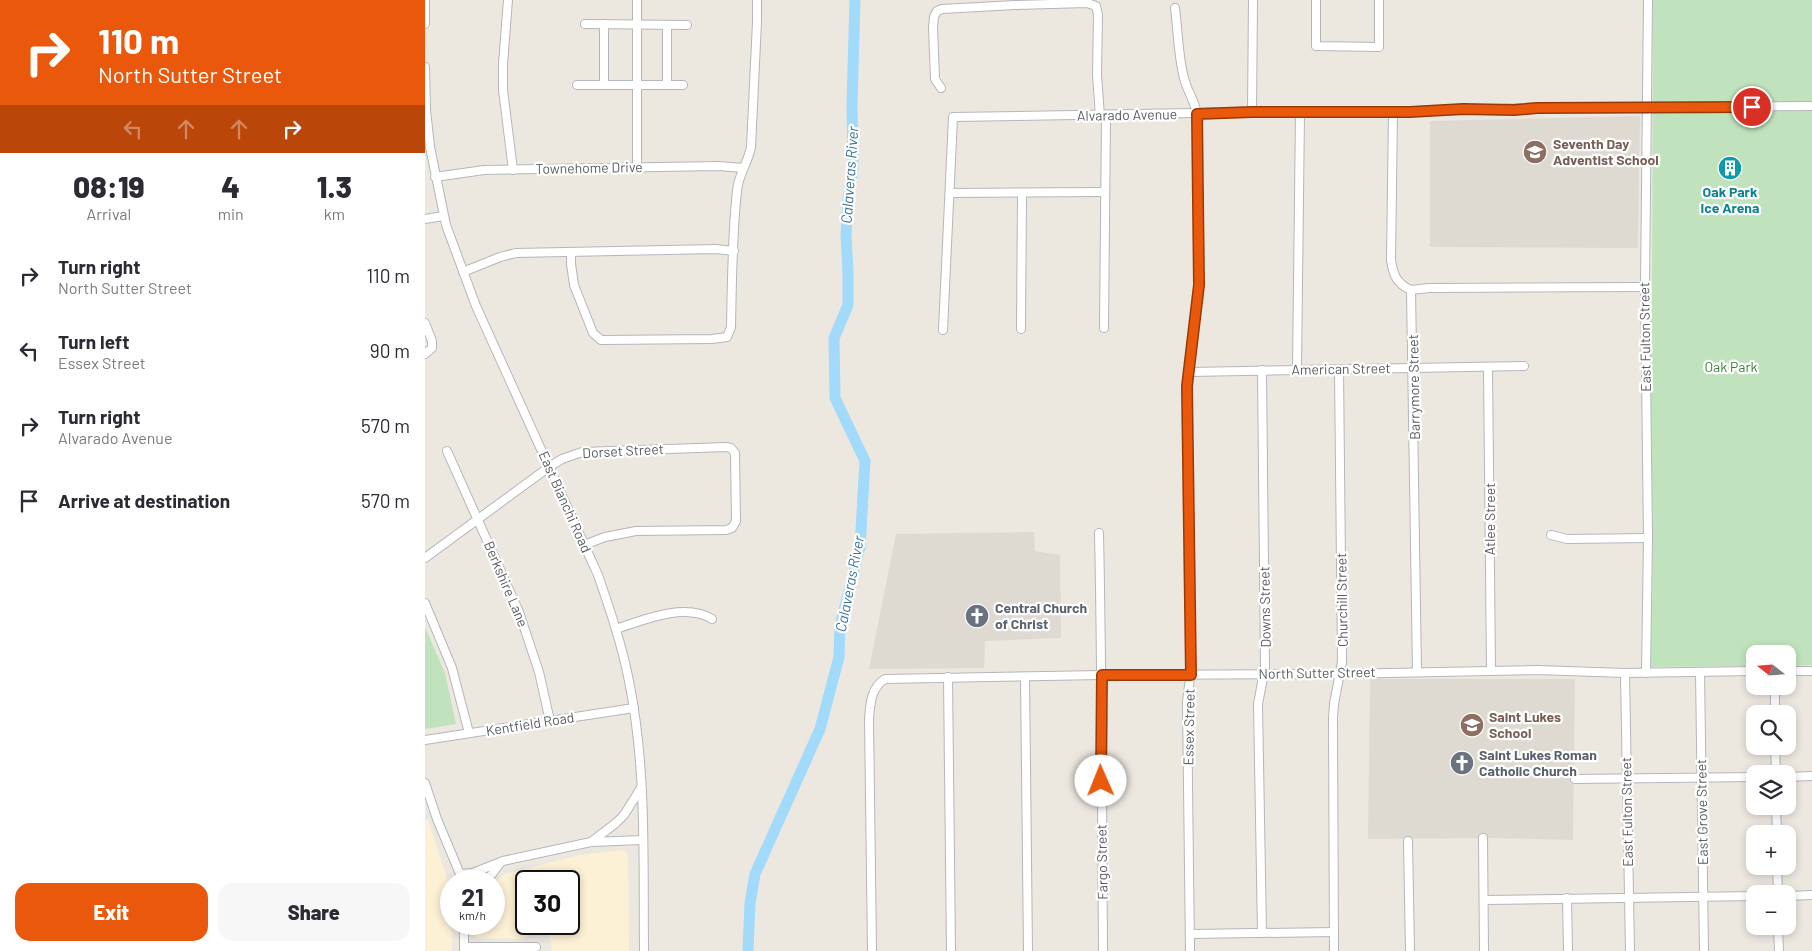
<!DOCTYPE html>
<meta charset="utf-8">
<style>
:root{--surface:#fff;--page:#f7f7f7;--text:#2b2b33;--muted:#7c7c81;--accent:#ea580c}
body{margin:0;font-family:Barlow,sans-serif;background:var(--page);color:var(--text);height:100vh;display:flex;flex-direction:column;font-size:19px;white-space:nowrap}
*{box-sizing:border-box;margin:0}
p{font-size:16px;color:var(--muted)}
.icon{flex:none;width:28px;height:28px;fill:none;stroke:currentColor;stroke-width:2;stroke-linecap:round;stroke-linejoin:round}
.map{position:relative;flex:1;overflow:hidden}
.drawer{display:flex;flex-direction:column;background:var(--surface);width:425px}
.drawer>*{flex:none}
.guide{background:#ea580c;color:#fff;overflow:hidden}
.needle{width:32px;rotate:287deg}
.controls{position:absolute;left:1321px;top:645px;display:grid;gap:10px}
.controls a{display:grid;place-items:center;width:50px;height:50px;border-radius:10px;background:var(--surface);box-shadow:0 2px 8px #0003;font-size:25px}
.speed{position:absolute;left:15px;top:870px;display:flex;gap:10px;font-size:25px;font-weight:700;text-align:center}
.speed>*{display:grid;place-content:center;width:65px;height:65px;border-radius:50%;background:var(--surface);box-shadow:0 2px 8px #0003;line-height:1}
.speed small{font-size:12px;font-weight:400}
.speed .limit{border:2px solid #111;border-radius:8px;background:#fff;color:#111}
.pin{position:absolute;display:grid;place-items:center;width:42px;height:42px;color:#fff;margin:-21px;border:2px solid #fff;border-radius:50%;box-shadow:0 1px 5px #0007}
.me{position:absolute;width:55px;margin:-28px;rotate:359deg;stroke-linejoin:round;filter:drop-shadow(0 0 4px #0008)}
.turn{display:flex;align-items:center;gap:18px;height:105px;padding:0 15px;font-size:22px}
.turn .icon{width:65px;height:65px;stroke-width:2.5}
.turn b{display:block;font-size:35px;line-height:42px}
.lanes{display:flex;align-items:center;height:48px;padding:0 15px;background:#0003;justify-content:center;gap:25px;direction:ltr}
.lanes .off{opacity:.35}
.eta{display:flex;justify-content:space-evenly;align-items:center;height:85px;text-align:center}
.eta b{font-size:30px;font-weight:800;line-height:35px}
.cta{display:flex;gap:10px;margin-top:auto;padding:10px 15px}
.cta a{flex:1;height:58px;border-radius:15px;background:var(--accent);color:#fff;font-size:20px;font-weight:800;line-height:58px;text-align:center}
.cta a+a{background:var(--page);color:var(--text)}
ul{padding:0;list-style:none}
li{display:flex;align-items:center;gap:15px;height:75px;padding:0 15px}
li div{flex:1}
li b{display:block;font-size:19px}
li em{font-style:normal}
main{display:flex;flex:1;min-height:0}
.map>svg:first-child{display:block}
</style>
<main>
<section class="drawer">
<div class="guide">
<div class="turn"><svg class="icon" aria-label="right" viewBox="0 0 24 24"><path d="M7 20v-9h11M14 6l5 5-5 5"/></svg><div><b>110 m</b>North Sutter Street</div></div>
<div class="lanes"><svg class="icon off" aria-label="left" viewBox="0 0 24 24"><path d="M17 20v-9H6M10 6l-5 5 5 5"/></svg><svg class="icon off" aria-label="ahead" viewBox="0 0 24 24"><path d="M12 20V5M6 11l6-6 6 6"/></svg><svg class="icon off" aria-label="ahead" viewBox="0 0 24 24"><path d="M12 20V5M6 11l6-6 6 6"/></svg><svg class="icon" aria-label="right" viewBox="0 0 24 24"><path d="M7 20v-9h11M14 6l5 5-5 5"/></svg></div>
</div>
<div class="eta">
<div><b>08:19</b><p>Arrival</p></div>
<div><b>4</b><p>min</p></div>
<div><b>1.3</b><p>km</p></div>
</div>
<ul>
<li><svg class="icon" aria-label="right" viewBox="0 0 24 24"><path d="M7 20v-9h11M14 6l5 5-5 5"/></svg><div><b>Turn right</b><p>North Sutter Street</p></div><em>110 m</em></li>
<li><svg class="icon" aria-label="left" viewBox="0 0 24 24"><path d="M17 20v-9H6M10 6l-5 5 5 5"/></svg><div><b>Turn left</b><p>Essex Street</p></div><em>90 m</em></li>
<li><svg class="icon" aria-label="right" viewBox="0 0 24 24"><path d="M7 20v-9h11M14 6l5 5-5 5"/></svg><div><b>Turn right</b><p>Alvarado Avenue</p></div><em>570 m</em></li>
<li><svg class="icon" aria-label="arrive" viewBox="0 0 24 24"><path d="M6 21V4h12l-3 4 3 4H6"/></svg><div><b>Arrive at destination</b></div><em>570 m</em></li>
</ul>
<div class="cta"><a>Exit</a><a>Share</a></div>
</section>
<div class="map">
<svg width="1387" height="951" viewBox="0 0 1387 951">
<rect width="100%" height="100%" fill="#ece8e0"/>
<!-- commercial -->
<g fill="#fcf0d5" fill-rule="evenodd">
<path d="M0,820H3L26,890L27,951H0Z"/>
<path d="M198,850L203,854L204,951H126L127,946L124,936L113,931L96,939L51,938V924H69V882L80,874L155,855ZM101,881H144V924H101Z"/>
</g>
<!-- education -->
<g fill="#dedad1">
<path d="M1215,116L1213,248L1005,247V121Z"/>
<path d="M609,532L610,551L635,555L636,638L560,641L559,668L444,669L471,534Z"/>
<path d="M945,679H1150L1148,840L1066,838L943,839Z"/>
</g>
<!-- green -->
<g fill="#c0e3bd">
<path d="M1228,0H1387V665L1363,666L1362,654H1330V666L1226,667L1228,555L1226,394L1223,364L1227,310Z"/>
<path d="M0,627L20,673L31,724L0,729Z"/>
</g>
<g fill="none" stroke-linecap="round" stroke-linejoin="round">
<!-- river -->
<path stroke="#a1dafb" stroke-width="11" d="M323,951L325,903L330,874L395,729L414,657L415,626L435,547L440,461L410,398L409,338L423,305V273L421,235L423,199L428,169L427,104L430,0"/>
<!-- minor casing -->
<g stroke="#b3b7bb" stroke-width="10">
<g id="minor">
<path d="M83,0L78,64V90L88,170"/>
<path d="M212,0V167"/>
<path d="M891,0V46L954,47V0"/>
<path d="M750,8C753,31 753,55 759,78C762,91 770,101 772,114L774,285L762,386L766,669L762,702L765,951"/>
<path d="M0,24V0"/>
<path d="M160,24L262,25"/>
<path d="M179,24V84"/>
<path d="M242,25V85"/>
<path d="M0,67L1,110L5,147L21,225L51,306L173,575C185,610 197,645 204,681C222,770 218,861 219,951"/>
<path d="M152,85H258"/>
<path d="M516,88L510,79L508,27L509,17L512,11L517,9L590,5L662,3L671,6L673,15L672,75L675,116"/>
<path d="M827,112L828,0"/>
<path d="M968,112L966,260C968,275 972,284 986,290"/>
<path d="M10,177L59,170L294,166L318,168"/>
<path d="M525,193L680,192"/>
<path d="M0,219L18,216"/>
<path d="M146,252V264L149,285L168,333L176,340L287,339L302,337L306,327C307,282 307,236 312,191C313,175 323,163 326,147L332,22V0"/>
<path d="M38,272L75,257L91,253L291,249L309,251"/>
<path d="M986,290L992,671"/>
<path d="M986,290L1004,288L1220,287"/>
<path d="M0,323L7,341V348L0,354"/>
<path d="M679,328L681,116"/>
<path d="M596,329L597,193"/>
<path d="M518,330L528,117L827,112H968L1112,108L1387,106"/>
<path d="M1063,367L1066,671"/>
<path d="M872,369L875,112"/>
<path d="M837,370L840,667L833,704L837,933"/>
<path d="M764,372L1099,366"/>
<path d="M22,451L94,612L114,672L125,721"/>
<path d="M674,533C677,672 677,812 678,951"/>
<path d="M1126,535L1142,539L1223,538"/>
<path d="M0,558L124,467L137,459L157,452L301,447L306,448L310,453L311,521L307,528L301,530L211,531L180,537L159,545"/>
<path d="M0,603L27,668L44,733"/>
<path d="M191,629C218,620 260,602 287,619"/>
<path d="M1362,671H1387"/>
<path d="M1275,672L1279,951"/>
<path d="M1200,673L1205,951"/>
<path d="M1221,673L1223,538L1220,287L1223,0"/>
<path d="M523,677L526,951"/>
<path d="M600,677L603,951"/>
<path d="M1350,686V714"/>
<path d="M0,740L209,708"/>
<path d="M1350,746L1351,774"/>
<path d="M1362,777L1387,776"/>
<path d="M1150,779L1330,777"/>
<path d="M0,783L12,819L35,874L36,881"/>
<path d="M1351,806L1352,834"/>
<path d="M1058,838L1059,951"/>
<path d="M983,841L985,951"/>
<path d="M166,842L191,823L199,815L216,788"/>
<path d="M1352,866L1353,894"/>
<path d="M35,874L48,873L78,861L166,842L218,840"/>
<path d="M59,881L67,874L76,862"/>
<path d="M1362,896L1387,895"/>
<path d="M1142,898L1143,951"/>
<path d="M1059,900L1330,896"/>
<path d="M39,924V951"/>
<path d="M1353,926L1354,951"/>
<path d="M765,934L909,932"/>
<path d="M39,947H111"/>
<path d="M447,951L444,719C445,705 446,687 460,679L677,675L915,674L1113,670L1200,673L1330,671"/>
<path d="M909,951L908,718L909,704L917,662L914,369"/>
</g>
</g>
<!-- minor -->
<use href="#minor" stroke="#fff" stroke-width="8"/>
</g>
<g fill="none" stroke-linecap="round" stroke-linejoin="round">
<!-- route casing -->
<g stroke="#983908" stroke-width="12">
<path id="route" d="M676,781L677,675H766L762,386L774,285L772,114L827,112H985L1038,109L1089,110L1112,108L1327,107"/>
</g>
<!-- route -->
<use href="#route" stroke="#ea580c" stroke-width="9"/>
</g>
<!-- icons -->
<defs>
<g id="school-disc" transform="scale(1.25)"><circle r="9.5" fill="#8d6e63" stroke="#fff"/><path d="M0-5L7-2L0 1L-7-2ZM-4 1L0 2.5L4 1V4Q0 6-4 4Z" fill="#fff"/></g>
<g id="building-disc" transform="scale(1.25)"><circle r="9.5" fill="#0f9aa8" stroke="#fff"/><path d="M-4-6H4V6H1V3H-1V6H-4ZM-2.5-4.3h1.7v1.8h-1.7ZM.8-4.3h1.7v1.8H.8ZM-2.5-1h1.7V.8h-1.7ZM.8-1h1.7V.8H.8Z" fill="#fff"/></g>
<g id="church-disc" transform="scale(1.25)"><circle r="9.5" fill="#6b7280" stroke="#fff"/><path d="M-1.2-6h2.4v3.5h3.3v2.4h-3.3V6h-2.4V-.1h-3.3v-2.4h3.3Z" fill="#fff"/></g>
</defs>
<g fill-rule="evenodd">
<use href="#school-disc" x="1110" y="152"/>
<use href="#building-disc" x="1305" y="168"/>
<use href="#church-disc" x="552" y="616"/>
<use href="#school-disc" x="1047" y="725"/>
<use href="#church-disc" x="1037" y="763"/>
</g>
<g text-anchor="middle" stroke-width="4.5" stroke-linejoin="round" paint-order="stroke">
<!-- street labels -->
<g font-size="14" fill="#595d61" stroke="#fff">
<text transform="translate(702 115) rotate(-1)" y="5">Alvarado Avenue</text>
<text transform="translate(164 168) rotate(-1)" y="5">Townehome Drive</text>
<text transform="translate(1220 337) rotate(-91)" y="5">East Fulton Street</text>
<text transform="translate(916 369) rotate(-1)" y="5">American Street</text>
<text transform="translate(989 387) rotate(-91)" y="5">Barrymore Street</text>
<text transform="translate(198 451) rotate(-3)" y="5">Dorset Street</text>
<text transform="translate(140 502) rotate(66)" y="5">East Bianchi Road</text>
<text transform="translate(1065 519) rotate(-90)" y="5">Atlee Street</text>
<text transform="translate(81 584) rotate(67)" y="5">Berkshire Lane</text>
<text transform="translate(917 600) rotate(-91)" y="5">Churchill Street</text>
<text transform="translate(840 607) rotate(-91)" y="5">Downs Street</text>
<text transform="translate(892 673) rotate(-1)" y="5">North Sutter Street</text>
<text transform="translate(105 724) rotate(-9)" y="5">Kentfield Road</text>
<text transform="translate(764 727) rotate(-89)" y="5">Essex Street</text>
<text transform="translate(1202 812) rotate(-91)" y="5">East Fulton Street</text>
<text transform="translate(1277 812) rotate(-91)" y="5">East Grove Street</text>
<text transform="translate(677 862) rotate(-91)" y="5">Fargo Street</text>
</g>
<!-- education labels -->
<g font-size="14" font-weight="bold" fill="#785e54" stroke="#fff" text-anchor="start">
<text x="1128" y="149">Seventh Day<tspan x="1128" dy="16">Adventist School</tspan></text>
<text x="1064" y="722">Saint Lukes<tspan x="1064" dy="16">School</tspan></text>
</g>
<!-- culture labels -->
<g font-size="14" font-weight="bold" fill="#0d838f" stroke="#fff">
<text x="1305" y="197">Oak Park<tspan x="1305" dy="16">Ice Arena</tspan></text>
</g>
<!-- park labels -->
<g font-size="14" fill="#398138" stroke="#fff">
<text x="1306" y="372">Oak Park</text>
</g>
<!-- worship labels -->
<g font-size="14" font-weight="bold" fill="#5b616d" stroke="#fff" text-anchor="start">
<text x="570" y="613">Central Church<tspan x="570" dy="16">of Christ</tspan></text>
<text x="1054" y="760">Saint Lukes Roman<tspan x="1054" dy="16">Catholic Church</tspan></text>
</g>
<!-- water labels -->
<g font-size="15" font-style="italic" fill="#3d76a3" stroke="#fff">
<text transform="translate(425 175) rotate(-86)" y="5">Calaveras River</text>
<text transform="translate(425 584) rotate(-79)" y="5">Calaveras River</text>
</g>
</g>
</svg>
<div class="controls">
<a><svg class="needle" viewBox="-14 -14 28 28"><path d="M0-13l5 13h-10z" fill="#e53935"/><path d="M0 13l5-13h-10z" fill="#7c7c81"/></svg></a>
<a><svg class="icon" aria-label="search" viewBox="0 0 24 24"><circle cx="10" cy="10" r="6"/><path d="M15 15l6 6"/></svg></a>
<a><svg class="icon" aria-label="layers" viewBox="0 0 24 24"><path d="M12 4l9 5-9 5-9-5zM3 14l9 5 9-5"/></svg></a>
<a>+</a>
<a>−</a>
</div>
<div class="speed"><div>21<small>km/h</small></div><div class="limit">30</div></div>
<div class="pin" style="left:1327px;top:107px;background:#d93025"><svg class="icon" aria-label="arrive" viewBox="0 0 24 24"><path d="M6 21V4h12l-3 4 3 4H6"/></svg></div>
<svg class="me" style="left:676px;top:781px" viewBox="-20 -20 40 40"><circle r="19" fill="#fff"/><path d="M0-13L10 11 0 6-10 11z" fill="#ea580c"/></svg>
</div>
</main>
